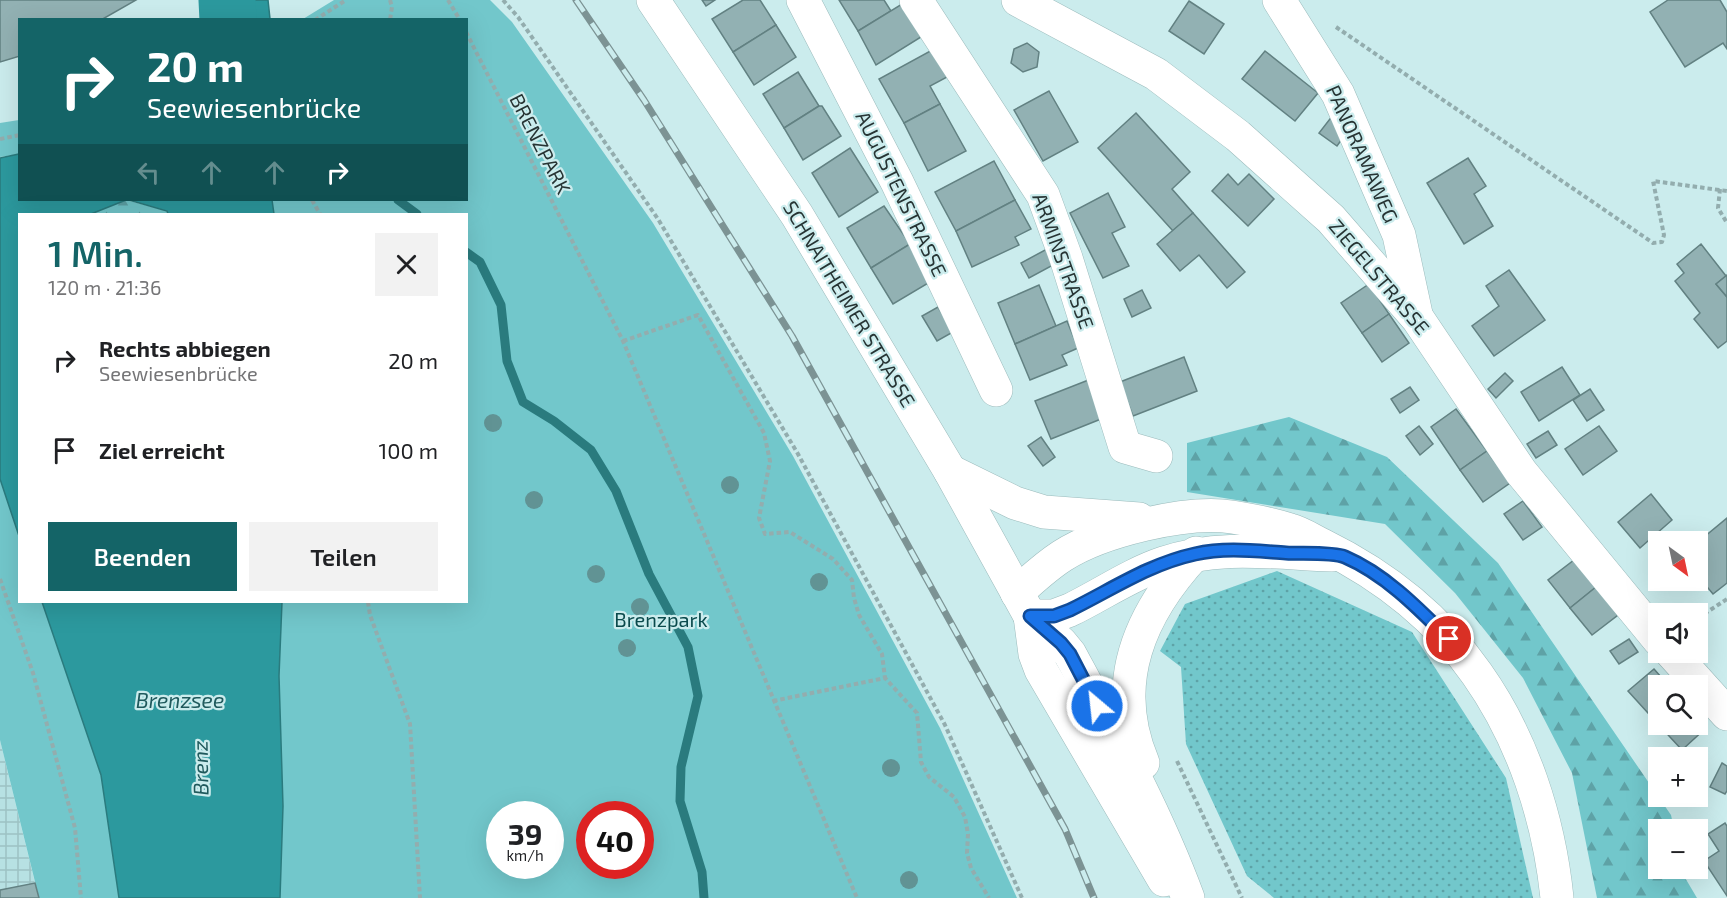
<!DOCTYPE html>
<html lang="de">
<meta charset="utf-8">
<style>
:root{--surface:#fff;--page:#f2f2f2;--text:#202124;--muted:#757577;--accent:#146467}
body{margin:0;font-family:"Exo 2",sans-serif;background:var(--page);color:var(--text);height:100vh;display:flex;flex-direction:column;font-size:22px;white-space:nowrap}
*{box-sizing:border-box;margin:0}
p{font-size:20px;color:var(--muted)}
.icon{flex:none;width:33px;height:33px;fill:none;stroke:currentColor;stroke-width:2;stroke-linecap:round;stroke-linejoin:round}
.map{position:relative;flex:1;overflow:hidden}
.sheet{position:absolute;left:18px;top:213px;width:450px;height:390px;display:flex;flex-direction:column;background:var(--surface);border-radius:0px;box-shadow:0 6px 24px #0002}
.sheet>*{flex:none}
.banner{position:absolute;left:18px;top:18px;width:450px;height:183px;border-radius:0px;box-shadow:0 6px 24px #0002;background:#146467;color:#fff;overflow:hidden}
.needle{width:39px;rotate:147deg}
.controls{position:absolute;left:1648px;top:531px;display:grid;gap:12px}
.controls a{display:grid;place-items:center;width:60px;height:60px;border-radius:0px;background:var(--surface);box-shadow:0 6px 24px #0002;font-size:30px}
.speed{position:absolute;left:486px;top:801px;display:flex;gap:12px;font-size:30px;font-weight:700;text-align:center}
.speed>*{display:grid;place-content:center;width:78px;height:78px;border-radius:50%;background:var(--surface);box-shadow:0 6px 24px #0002;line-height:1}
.speed small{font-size:15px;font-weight:400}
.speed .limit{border:9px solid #d22;background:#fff;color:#111}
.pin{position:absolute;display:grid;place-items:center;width:51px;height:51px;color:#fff;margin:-26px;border:3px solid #fff;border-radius:50%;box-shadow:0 2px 6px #0007}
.me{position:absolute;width:66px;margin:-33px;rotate:332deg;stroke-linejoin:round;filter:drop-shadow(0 0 4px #0008)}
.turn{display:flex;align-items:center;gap:21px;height:126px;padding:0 30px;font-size:27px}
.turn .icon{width:78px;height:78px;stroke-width:2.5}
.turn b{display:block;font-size:42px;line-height:51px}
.lanes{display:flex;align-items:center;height:57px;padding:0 30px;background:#0003;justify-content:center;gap:30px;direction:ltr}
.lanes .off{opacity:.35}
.round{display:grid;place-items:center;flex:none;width:63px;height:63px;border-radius:0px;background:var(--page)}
.headline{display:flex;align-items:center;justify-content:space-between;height:102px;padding:0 30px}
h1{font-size:36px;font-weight:600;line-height:45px;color:var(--accent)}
.primary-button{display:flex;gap:12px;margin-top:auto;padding:12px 30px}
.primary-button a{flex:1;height:69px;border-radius:0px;background:var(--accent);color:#fff;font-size:24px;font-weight:600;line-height:69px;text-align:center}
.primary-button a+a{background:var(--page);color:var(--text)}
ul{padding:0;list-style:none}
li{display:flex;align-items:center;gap:18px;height:90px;padding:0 30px}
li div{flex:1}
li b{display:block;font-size:22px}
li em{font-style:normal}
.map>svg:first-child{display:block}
</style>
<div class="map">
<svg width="1727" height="898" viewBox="0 0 1727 898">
<defs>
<pattern id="industrial-grid" width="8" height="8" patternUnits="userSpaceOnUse" patternTransform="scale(1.5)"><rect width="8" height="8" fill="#b7e1e3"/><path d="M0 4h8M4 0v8" fill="none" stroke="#9dc2c3"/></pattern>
<pattern id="grass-dots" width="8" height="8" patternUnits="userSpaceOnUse" patternTransform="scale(1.5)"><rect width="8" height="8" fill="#72c7cb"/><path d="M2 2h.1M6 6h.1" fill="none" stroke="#5ea2a6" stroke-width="1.8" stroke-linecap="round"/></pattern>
<pattern id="forest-firs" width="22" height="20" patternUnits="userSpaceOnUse" patternTransform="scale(1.5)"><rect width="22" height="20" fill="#72c7cb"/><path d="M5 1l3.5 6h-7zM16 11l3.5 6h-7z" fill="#5ea2a6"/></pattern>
</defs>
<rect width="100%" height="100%" fill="#cbeced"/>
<!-- industrial -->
<path fill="url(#industrial-grid)" d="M0,740L35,883L39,898H0Z"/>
<!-- grass -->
<path fill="url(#grass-dots)" d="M1277,571L1412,632L1506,778L1533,898H1274L1247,876L1186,744L1181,667L1160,651L1185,604Z"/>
<!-- forest -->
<g fill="url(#forest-firs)">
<path d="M126,200L167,211L168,214H91Z"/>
<path d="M1289,417L1387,457L1498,563L1671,815L1674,829L1659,830V868L1682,869L1684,876L1697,898H1597L1572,773L1523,678L1455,593L1385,524L1187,492V443Z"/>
</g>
<!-- park -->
<g fill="#72c7cb" fill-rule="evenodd">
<path d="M334,0H490L512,22L653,223L793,456L940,728L1017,898H280L283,806L279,676L282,602H466V214H274L272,200H466V20L303,19ZM500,814H550V866H500ZM590,814H640V866H590Z"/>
<path d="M19,120V154L0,157V123Z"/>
<path d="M0,479L19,536L20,602H42L101,775L119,898H39L0,740Z"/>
</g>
<!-- water -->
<g fill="#2c999e" stroke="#2a7b7e" stroke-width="1.5">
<path d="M234,0H268L270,19H236Z"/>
<path d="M19,154L20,200H126L91,214H20L19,536L0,479V158Z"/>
<path d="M129,200H272L274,214H168L167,211Z"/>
<path d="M42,602H282L279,676L283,806L280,898H119L101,775Z"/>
</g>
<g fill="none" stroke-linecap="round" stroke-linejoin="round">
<!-- stream -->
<g stroke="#2a7b7e" stroke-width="9">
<path d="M398,200L417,214"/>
<path d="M466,252L480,262L501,305L507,361L523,402L554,421L591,450L616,491L649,574L688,647L698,696L681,767L680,801L702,872L704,898"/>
</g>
<!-- river -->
<path stroke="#2c999e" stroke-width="57" d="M227,0L228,20"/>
</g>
<!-- building -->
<g fill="#92b1b3" stroke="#628182" stroke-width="1.5">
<path d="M0,0H136L101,20H20V56L0,62Z"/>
<path d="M702,0H715L706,6Z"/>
<path d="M743,0H760L776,25L733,52L712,19Z"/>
<path d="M839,0H884L891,11L858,31Z"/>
<path d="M1668,0H1720L1727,12V49L1723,43L1685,67L1650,12Z"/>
<path d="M1189,1L1224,24L1204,54L1169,31Z"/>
<path d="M902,4L921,37L876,65L858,31Z"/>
<path d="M776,25L796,57L754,85L733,52Z"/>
<path d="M1027,43L1039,52L1037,67L1023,72L1011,63L1014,49Z"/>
<path d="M934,49L949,76L930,86L940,104L904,123L879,79Z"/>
<path d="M1265,51L1318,93L1295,121L1242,79Z"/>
<path d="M798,72L819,106L784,128L763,94Z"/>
<path d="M1049,91L1078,142L1043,161L1014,110Z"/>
<path d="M940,104L966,151L928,171L904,123Z"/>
<path d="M819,106H822L841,136L803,160L784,128Z"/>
<path d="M1136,113L1190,172L1172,189L1193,213L1173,231L1098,148Z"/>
<path d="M1333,115L1350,128L1337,146L1319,133Z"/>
<path d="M850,148L878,192L839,217L812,173Z"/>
<path d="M1468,158L1486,186L1474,194L1493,226L1464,244L1427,183Z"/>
<path d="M994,161L1015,200L956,231L935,192Z"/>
<path d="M1228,174L1238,185L1249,174L1274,199L1248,226L1212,191Z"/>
<path d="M1108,193L1125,227L1112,233L1129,266L1103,278L1070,213Z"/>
<path d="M1015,200L1031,229L1015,237L1019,245L972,267L956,231Z"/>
<path d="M884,206L910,244L871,268L847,228Z"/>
<path d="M1193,213L1245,272L1227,288L1199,255L1180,271L1157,244Z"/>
<path d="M910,244L930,282L893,304L871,268Z"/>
<path d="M1701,244L1726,276L1716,284L1727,297V341L1718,348L1694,319L1700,313L1675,281L1684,273L1677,264Z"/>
<path d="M1047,249L1055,264L1029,278L1021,263Z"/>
<path d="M1509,270L1545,320L1494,356L1472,326L1499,306L1486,286Z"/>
<path d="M1727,275V297L1716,284Z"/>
<path d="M1369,284L1389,314L1362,333L1341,303Z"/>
<path d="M1039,285L1056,326L1015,344L998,303Z"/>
<path d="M1142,290L1151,308L1132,317L1124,299Z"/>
<path d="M938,307L953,332L937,341L922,316Z"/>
<path d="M1389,314L1409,343L1382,362L1362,333Z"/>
<path d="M1067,321L1078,348L1062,355L1067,365L1030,380L1015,344Z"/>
<path d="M1184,357L1197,391L1133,416L1120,382Z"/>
<path d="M1562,367L1580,395L1539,421L1521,392Z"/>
<path d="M1505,373L1513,381L1496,398L1488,389Z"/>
<path d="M1091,379L1106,417L1051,439L1035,401Z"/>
<path d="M1410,387L1419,400L1400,413L1391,399Z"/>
<path d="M1590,389L1604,410L1587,421L1573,400Z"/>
<path d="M1456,409L1487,451L1460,470L1431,427Z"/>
<path d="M1419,426L1433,444L1420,455L1406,436Z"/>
<path d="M1599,426L1617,451L1583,475L1565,449Z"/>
<path d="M1548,431L1557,445L1536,458L1527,444Z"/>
<path d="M1041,437L1055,457L1043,466L1028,446Z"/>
<path d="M1487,451L1510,483L1483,502L1460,470Z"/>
<path d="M1651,494L1672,520L1640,548L1618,522Z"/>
<path d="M1523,501L1542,527L1523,540L1504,514Z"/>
<path d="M1727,518V583L1713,594L1698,576V555L1700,554L1698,542Z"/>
<path d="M1574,560L1596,587L1570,608L1548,580Z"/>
<path d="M1596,587L1618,615L1592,635L1570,608Z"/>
<path d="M1629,639L1638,652L1619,664L1610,651Z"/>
<path d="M1654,669L1669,686H1659V721L1657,723L1628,691Z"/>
<path d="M1698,718L1707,727L1682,750L1657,723L1659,721V724H1698Z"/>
<path d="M1722,763L1727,766V791L1725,794L1710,787Z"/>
<path d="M1725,823L1727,826V896L1704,861L1719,851L1708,834Z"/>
<path d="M35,883L39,898H0V890Z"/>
</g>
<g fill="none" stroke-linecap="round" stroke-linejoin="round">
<!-- street casing -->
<g stroke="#9bbbbc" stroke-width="34">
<g id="street">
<path d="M803,0L897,182L996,390"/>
<path d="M916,0L1043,195L1066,258L1125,447L1156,456"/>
<path d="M1018,0L1156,74L1238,136L1331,219L1418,319L1521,472L1659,640"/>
<path d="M1279,0L1338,94L1399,235L1416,314"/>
<path d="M1671,652L1727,714"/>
</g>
</g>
<!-- secondary casing -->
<g stroke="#9bbbbc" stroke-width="34">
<g id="secondary">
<path d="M653,0L797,215L950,471L1030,616L1061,643L1070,654C1113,734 1157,814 1188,898"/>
<path d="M950,471L1015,503L1044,512L1139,519"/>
<path d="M1017,593C1031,580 1045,567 1062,556C1101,531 1186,510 1232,517C1251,520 1272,524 1290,530C1301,533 1312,540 1322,545C1383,575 1438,618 1477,674C1523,739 1549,819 1557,898"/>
<path d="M1030,616H1054L1070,610C1101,595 1131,574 1164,563C1219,544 1275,553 1332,555"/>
<path d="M1030,616L1035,654L1041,670L1164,880"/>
<path d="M1143,763C1109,683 1140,613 1196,553"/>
</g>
</g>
<!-- path -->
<g stroke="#93adae" stroke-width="4" stroke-dasharray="4.5 3" stroke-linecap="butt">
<path d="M390,0L392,7L390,20"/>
<path d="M448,0L460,20"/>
<path d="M503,0L518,17L658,219L798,454L945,725L1022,898"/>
<path d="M315,20L346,0"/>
<path d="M1336,27L1653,243L1662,242L1664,235L1653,181L1727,191"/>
<path d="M466,32L623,341L857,898"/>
<path d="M0,139L20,135"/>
<path d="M1720,189L1718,208L1727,223"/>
<path d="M312,200L320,214"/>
<path d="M623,341L698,315L764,433L770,461L759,518L765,534L790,532L833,559L852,580L854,598L859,615L882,654L885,678"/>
<path d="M0,579L33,673L75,828L81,898"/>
<path d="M368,602L370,615L410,724L420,898"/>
<path d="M1698,618L1727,599"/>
<path d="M773,701L885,678L917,713L921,762L929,777L954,797L965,817L968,834L967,853L971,868L989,898"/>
<path d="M1177,761L1242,898"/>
</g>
<!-- street -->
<use href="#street" stroke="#fff" stroke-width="33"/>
<!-- secondary -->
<use href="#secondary" stroke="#fff" stroke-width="33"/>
<!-- rail casing -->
<g stroke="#7c9394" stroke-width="7">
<path id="rail" d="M576,0L644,100L792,336L1065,829L1094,898"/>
</g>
<!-- rail -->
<use href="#rail" stroke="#cbeced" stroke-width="4.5" stroke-dasharray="14" stroke-linecap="butt"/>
</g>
<!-- trees -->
<g fill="#619394">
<circle cx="493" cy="423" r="9"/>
<circle cx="730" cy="485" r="9"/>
<circle cx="534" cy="500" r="9"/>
<circle cx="596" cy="574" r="9"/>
<circle cx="819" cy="582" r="9"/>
<circle cx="640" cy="607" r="9"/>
<circle cx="627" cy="648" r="9"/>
<circle cx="891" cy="768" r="9"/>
<circle cx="909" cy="880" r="9"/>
</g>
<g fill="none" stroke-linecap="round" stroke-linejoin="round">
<!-- route casing -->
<g stroke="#114b97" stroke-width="15">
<path id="route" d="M1097,706L1070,654L1061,643L1030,616H1054L1070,610C1111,590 1149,564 1195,554C1225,547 1256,551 1286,553C1301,554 1333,552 1345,557C1385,574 1419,609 1449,639"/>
</g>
<!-- route -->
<use href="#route" stroke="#1a73e8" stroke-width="10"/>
</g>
<g text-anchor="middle" stroke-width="4.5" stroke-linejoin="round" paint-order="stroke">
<!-- street labels -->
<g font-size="20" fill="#273434" stroke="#cbeced">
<text transform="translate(540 144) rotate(63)" y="7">BRENZPARK</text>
<text transform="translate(1362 154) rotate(66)" y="7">PANORAMAWEG</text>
<text transform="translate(901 194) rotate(64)" y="7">AUGUSTENSTRASSE</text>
<text transform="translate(1063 261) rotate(70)" y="7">ARMINSTRASSE</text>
<text transform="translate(1379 277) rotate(50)" y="7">ZIEGELSTRASSE</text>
<text transform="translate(849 304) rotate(59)" y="7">SCHNAITHEIMER STRASSE</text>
</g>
<!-- park labels -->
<g font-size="20" fill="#0a4a4c" stroke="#cbeced">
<text x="661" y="627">Brenzpark</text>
</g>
<!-- water labels -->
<g font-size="21" font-style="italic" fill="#1f595c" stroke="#cbeced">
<text x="180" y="708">Brenzsee</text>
<text transform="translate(201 768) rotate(-91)" y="7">Brenz</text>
</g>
</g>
</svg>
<div class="controls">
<a><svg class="needle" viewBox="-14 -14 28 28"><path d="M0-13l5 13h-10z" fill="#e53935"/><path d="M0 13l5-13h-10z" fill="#757577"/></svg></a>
<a><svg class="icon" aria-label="sound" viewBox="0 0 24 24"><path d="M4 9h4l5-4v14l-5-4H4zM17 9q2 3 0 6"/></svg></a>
<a><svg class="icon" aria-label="search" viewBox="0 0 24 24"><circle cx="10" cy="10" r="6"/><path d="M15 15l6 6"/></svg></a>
<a>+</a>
<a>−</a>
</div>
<div class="speed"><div>39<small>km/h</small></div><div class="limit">40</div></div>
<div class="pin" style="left:1449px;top:639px;background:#d93025"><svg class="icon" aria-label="arrive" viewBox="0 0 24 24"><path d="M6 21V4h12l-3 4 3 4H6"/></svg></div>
<svg class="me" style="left:1097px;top:706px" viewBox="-20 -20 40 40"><circle r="17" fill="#1a73e8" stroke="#fff" stroke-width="3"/><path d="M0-11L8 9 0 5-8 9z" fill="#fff"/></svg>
<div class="banner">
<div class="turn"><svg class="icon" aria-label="right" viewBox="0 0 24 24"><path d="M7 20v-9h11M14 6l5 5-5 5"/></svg><div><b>20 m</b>Seewiesenbrücke</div></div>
<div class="lanes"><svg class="icon off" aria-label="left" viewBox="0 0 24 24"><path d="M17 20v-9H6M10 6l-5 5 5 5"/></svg><svg class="icon off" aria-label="ahead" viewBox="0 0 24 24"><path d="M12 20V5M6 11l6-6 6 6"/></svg><svg class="icon off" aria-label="ahead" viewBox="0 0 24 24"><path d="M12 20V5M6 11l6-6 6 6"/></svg><svg class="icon" aria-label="right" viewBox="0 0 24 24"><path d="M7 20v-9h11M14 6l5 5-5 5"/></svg></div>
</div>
<section class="sheet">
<div class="headline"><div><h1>1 Min.</h1><p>120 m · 21:36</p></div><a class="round"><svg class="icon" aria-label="close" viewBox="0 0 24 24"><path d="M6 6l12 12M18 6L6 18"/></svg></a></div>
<ul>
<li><svg class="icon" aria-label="right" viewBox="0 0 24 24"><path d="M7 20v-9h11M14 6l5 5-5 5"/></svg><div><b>Rechts abbiegen</b><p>Seewiesenbrücke</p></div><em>20 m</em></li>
<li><svg class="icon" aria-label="arrive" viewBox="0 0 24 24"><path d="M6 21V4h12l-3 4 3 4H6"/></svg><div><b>Ziel erreicht</b></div><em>100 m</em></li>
</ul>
<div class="primary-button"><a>Beenden</a><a>Teilen</a></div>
</section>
</div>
